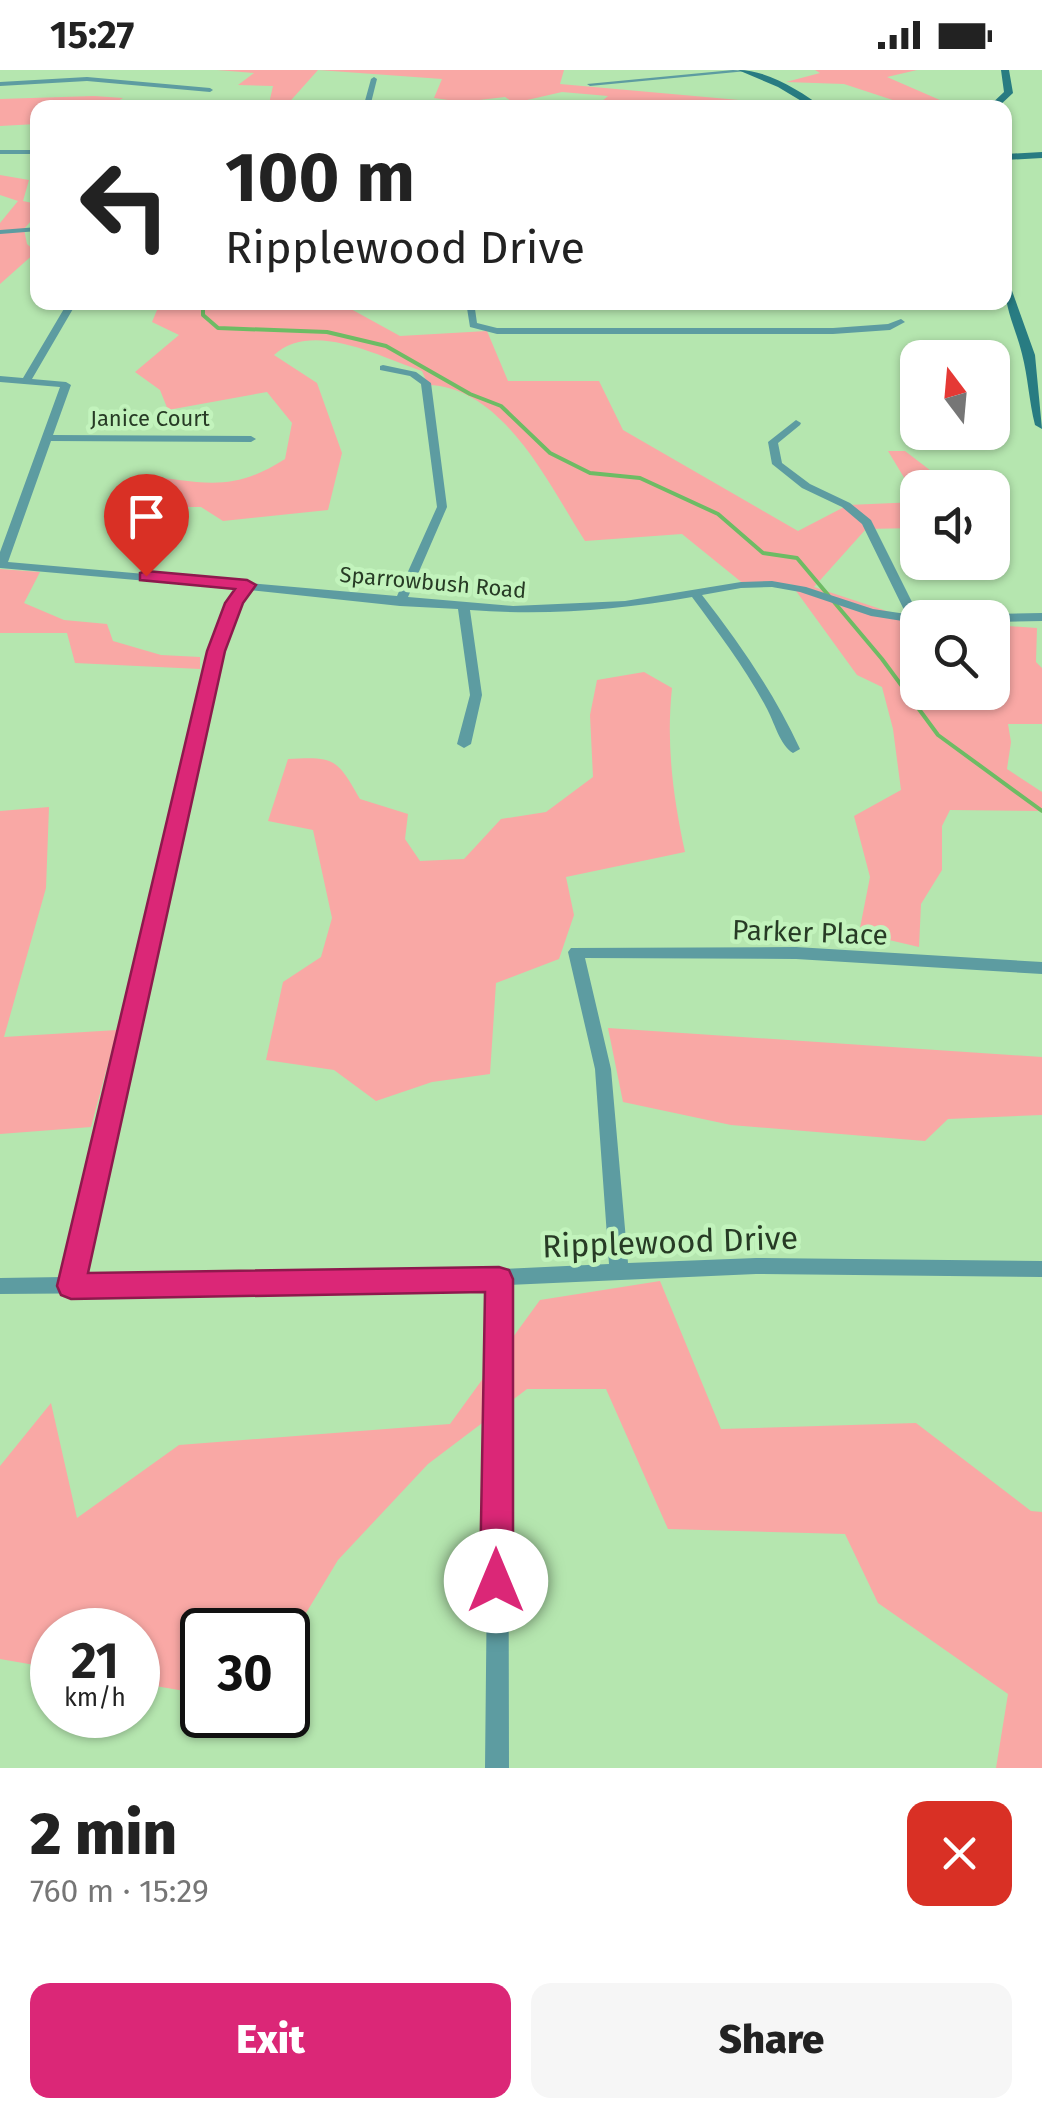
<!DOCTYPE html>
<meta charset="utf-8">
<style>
:root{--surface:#fff;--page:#f6f6f6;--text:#222;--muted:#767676;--accent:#db2777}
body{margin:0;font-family:"Fira Sans",sans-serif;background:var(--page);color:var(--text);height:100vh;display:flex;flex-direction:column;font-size:38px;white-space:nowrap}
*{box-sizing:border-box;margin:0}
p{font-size:32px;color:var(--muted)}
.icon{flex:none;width:55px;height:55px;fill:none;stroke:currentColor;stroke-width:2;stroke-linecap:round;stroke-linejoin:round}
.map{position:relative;height:1698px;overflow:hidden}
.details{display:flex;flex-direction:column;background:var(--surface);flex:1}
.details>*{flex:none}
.guide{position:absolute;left:30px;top:30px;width:982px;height:210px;border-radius:20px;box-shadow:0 2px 8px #0004;background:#fff;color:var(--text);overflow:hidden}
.needle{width:65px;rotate:344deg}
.fabs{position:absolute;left:900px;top:270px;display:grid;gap:20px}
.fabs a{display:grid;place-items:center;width:110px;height:110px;border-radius:20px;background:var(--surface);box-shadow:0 2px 8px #0004;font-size:50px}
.speed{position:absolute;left:30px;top:1538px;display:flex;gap:20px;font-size:50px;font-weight:700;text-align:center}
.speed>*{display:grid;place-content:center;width:130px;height:130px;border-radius:50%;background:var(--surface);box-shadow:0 2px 8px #0004;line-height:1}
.speed small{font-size:25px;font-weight:400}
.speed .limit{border:5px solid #111;border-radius:15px;background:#fff;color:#111}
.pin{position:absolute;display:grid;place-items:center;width:85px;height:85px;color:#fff;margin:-102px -42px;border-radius:50% 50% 50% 0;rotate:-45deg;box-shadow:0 0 10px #0007}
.pin .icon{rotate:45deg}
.me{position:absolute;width:110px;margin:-55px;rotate:0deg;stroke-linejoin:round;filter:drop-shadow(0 0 8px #0008)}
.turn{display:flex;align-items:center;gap:35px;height:210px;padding:0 30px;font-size:45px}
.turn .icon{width:130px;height:130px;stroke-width:2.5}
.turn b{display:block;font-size:70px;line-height:85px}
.round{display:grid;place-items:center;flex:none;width:105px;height:105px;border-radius:20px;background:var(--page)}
.summary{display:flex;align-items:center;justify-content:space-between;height:170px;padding:0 30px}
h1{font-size:60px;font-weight:800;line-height:75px}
.cta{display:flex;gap:20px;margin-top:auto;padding:20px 30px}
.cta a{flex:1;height:115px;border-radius:20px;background:var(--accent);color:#fff;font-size:40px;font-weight:800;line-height:115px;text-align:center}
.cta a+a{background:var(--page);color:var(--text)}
.status{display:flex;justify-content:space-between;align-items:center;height:70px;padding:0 50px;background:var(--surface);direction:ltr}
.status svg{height:28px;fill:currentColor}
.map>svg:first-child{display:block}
</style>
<div class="status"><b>15:27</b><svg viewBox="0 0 49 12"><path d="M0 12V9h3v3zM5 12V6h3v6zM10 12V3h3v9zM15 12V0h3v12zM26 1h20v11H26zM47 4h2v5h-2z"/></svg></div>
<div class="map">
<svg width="1042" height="1698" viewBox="0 0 1042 1698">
<rect width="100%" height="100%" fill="#b5e6af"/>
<!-- green -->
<g fill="#f9a8a5">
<path d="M217,0H318L285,37L268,38L273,16L238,15L254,3Z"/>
<path d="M318,0H564L560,14L771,33L774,37L687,33C664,42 624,42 601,32L608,26L562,22L514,33L505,27L462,32L434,28L442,9Z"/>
<path d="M815,0H917L887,7L956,37H914L844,14L786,12L820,3Z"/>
<path d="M94,26L123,28L108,37L38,38L37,54L0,56V29Z"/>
<path d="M0,105L29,110L23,131L37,134V144L24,159L27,174L36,182L0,214V153L18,131L0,125Z"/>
<path d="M160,233H340L400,266L487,261L508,311H599L623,360L798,461L848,435L917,432V458L866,459L814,517L917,551L918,622H992L993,555L1037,558L1036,592L1042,598V654H1008L1011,672L1007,699L1042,722V741L950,740L942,756V800L921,834L919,877L859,863L870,807L854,746L901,720L893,659L882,617L857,605L791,514L745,515L682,464L585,471C549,415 504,317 428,315L422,301C379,287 313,250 274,285L317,313L342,383L328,440L223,451L201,437H143L138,405C201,411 229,425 285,389L292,353L267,322L168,340L160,320L135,302L179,265L152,252Z"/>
<path d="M888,381H905L952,417L918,418L917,429Z"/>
<path d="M0,499L40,502L24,533L64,550L107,554L113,571L161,585L200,587V599L75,593L67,563H0Z"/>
<path d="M644,602L672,618C666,674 673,727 685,782L566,807L574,845L559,889L496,913L490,1004L432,1012L376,1031L334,1000L266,990L283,912L321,887L332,848L313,760L268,751L288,689C335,686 337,689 360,729L408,744L405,769L420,791L464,789L501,749L546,742L593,707L590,645L597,610Z"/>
<path d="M49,737L46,818L4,967L117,960L91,1057L0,1064V741Z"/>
<path d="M608,958L1042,987V1045L948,1049L925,1071L731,1055L623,1032Z"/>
<path d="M660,1211L721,1359L916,1353L1031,1441L1042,1442V1698H996L1008,1624L878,1533L845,1464L668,1459L606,1319H527L428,1394L338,1490L288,1573V1560H202V1624L138,1613V1560H52V1598L0,1589V1396L51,1333L77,1448L179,1375L450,1354L540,1230Z"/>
</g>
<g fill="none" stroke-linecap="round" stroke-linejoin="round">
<!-- stream -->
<path stroke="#6dbc64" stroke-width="4" d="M203,232V245L218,258L327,262L386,276L470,324L501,336L550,383L590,403L640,408L718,444L763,483L797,488L882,589L938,665L1042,741"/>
<!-- street -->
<g fill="#5d9ca1" fill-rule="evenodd">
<path d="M733,0L747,1L590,16L587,14Z"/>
<path d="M87,7L210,18L213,20L210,22L87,11L0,16V12Z"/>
<path d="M374,7L377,9L371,33L472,38H363L371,9Z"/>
<rect x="0" y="80" width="38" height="4"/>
<path d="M38,157V161L0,164V160Z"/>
<path d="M68,232H77L32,309L66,312L71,315L53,365L251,366L256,369L251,372L51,371L8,492L397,526L437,437L421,314L410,306L380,300V296L383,295L416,302L431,313L447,437L408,527L513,536L625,531L741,512L772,511L806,517L873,539L906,544L862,454L842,437L802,418L772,394L768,372L796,350L801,353L800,355L778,373L782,393L810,414L850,433L871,450L919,546L923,548H918V553H915L871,546L800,522L772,517L741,518L702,525C740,574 774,623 800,679L793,683C780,676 774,651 766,637C745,598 718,562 692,527C618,540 545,546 470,540L482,625L471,674L464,678L457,674L470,625L458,539L400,536L249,520L240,533L222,581L82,1207L371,1205L609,1194L595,999L568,882L571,878L796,877L1042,892V904L796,889L585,888L611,999L628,1193L756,1188L1042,1191V1207L756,1204L508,1215L509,1698H485L490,1216L371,1221L0,1224V1208L64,1207L210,581L228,533L238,519L0,498V482L60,317L0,312V306L23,308Z"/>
<path d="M466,232H474L477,253L497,258H833L888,254L901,249L905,252L890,260L833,264H497L470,257Z"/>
<path d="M1042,543V551L992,552V548H986L992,544Z"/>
</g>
<!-- secondary -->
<g fill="#287c82" fill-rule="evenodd">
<path d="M738,0C768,0 800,21 824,38H813L778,17Z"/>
<path d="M1001,0H1009L1013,23L997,38H987L1004,22Z"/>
<path d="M1042,82V88L1005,90V84Z"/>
<path d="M1005,215L1011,218L1035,285L1042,359L1035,355C1029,331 1028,307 1022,284C1016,259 1005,240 1005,215Z"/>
</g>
</g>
<!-- route -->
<path fill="#db2777" stroke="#8e194d" stroke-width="2.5" d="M146,501L247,510L256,515L243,533L225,581L88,1203L499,1197L509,1200L513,1209V1511L508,1523L496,1528L485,1523L480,1511L485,1222L71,1229L61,1225L57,1216L207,581L225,533L235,519L140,510V503Z"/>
<g text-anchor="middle" stroke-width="9" stroke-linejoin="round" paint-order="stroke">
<!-- far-street labels -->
<g font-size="22" fill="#273b25" stroke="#c2f3bc">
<text x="150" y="356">Janice Court</text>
<text transform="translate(433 512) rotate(5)" y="8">Sparrowbush Road</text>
</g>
<!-- street labels -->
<g font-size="28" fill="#273b25" stroke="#c2f3bc">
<text transform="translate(810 862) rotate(2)" y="10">Parker Place</text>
</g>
<!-- near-street labels -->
<g font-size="32" fill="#273b25" stroke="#c2f3bc">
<text transform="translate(670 1172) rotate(-2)" y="11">Ripplewood Drive</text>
</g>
</g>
</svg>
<div class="fabs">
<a><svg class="needle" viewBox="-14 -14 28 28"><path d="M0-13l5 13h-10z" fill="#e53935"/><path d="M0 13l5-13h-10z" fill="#767676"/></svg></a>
<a><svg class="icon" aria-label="sound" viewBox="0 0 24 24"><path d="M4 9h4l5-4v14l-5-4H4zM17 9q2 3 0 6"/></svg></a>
<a><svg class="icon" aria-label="search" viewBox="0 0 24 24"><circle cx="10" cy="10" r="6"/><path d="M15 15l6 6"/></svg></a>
</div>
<div class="speed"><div>21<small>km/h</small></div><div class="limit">30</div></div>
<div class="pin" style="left:146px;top:506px;background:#d93025"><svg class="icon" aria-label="arrive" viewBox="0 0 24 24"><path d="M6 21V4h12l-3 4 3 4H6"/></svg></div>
<svg class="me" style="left:496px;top:1511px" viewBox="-20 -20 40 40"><circle r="19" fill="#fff"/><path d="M0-13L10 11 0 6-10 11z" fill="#db2777"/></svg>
<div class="guide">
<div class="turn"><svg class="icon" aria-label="left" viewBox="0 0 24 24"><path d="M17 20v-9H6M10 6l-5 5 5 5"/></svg><div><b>100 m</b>Ripplewood Drive</div></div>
</div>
</div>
<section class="details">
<div class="summary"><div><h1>2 min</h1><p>760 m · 15:29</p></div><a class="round" style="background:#d93025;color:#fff"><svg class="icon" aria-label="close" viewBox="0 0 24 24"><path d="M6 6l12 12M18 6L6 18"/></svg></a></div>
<div class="cta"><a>Exit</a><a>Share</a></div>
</section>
